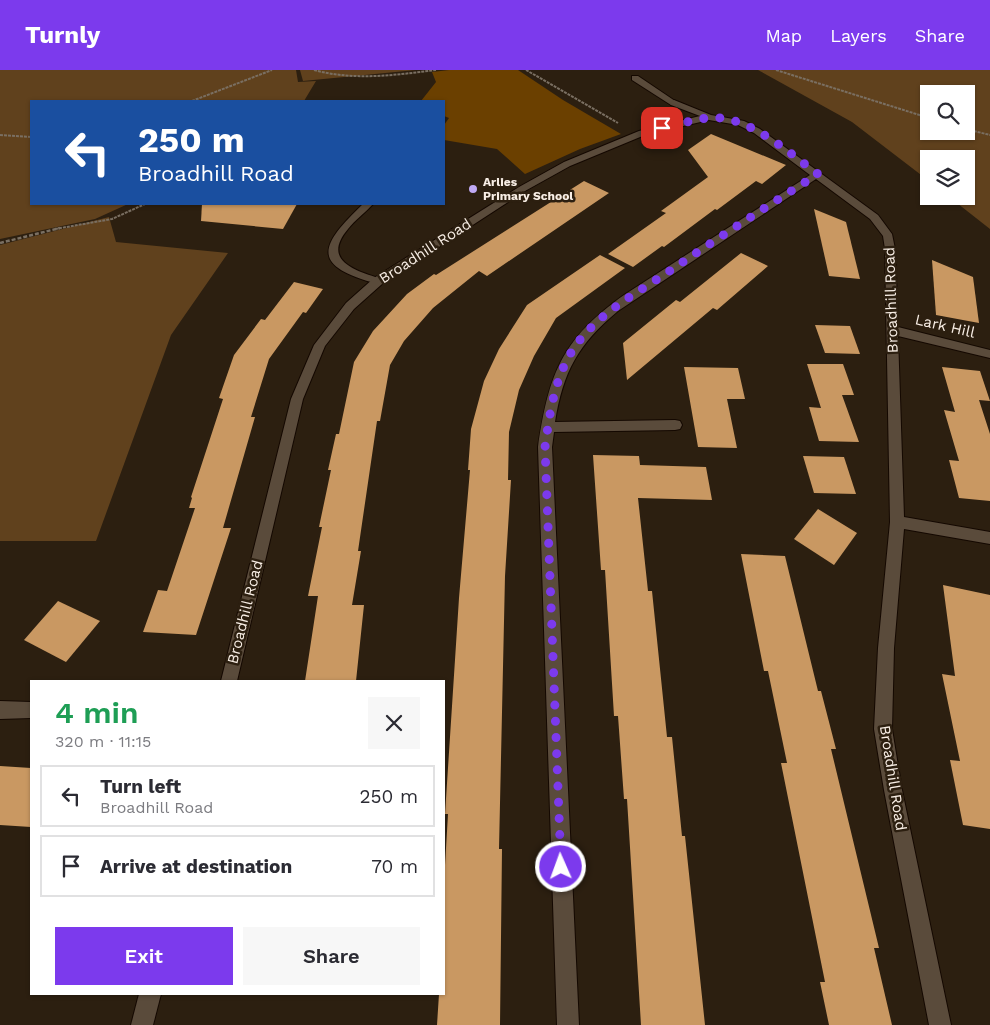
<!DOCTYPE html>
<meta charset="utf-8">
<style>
:root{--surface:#fff;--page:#f7f7f7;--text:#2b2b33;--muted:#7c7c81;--line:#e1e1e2;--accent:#7c3aed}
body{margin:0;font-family:"Work Sans",sans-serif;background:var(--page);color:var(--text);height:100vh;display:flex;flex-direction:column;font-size:19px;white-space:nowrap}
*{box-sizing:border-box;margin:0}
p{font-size:16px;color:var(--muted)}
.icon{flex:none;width:28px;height:28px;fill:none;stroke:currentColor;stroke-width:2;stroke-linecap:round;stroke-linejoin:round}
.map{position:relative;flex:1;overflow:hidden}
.drawer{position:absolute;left:30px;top:610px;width:415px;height:315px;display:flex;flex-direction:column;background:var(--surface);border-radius:0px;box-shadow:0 1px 4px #0004}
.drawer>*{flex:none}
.top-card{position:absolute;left:30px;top:30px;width:415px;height:105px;border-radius:0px;box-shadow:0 1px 4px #0004;background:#1a4fa0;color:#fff;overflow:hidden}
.controls{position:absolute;left:920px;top:15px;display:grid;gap:10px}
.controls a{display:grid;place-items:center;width:55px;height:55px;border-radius:0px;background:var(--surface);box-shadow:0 1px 4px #0004;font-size:25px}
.pin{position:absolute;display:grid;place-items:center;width:42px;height:42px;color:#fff;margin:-21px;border-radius:10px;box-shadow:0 2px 8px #0006}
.me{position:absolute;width:55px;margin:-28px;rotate:358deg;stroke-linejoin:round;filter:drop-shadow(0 0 4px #0008)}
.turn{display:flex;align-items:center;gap:18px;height:105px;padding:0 25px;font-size:22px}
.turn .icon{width:65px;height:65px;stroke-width:2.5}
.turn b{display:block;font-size:35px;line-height:42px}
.round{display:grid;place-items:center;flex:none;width:52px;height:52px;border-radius:0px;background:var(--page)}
.headline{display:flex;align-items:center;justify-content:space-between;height:85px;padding:0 25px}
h1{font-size:30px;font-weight:600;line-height:38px;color:#1e9e55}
.action{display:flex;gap:10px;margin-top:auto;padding:10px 25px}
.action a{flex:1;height:58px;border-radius:0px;background:var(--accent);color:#fff;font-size:20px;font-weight:600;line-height:58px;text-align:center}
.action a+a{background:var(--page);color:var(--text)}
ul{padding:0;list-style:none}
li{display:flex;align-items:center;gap:15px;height:62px;margin:0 10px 8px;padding:0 15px;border:2px solid var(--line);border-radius:0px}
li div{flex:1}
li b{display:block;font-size:19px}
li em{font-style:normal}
header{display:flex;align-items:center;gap:30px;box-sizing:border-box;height:70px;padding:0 25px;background:var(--accent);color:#fff}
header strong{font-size:24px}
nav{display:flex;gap:28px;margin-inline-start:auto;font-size:18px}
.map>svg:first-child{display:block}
</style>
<header>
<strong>Turnly</strong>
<nav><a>Map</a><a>Layers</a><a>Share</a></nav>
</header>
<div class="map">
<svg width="990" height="955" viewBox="0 0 990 955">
<rect width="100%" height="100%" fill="#2c1f10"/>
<!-- green -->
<g fill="#60411d" fill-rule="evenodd">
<path d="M0,0H296L298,12L316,11L304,31H31V134H128L95,149L0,169Z"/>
<path d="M300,0H416L303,11Z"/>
<path d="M758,0H990V159L948,126H966V89H929V111L852,52ZM929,24H966V61H929Z"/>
<path d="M109,147L116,172L228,183L171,265L96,471H0V175Z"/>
</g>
<!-- forest -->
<path fill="#6b4000" d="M449,0H518L563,30L621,64L580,79L525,104L497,79L444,70V55L449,48L444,46V31H421L436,12L432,2Z"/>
<!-- building -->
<g fill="#c99862">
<path d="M711,64L786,95L762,114L756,111L717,140L715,139L664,177L662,176L633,197L608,184L666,143L661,141L708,107L688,80Z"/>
<path d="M584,111L609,123L487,206L479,201L433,238L404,271L390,295L380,351H377L358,481H361L352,535H364L356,611H305L318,526H308L322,457H319L331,400H328L336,364H339L354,292L373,261L407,224L434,204L436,205Z"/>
<path d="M202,134H297L283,159L201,151Z"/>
<path d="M814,139L846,152L860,209L829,206Z"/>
<path d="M741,183L768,196L717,240L713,238L627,310L623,273L676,230L680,232Z"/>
<path d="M600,185L625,198L556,248L534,286L519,320L509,362L508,410H511L505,506L499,779H502L500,955H437L439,924H444V812L448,744H445L459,528L470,400H468L471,359L484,311L499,279L527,235Z"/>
<path d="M932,190L973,207L979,253L936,245Z"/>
<path d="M294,212L323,219L306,243L303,242L269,289L251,347H255L223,458H231L196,565L143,562L158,520L167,521L195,438H189L192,428L191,427L223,329L219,328L234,285L261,249L265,250Z"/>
<path d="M815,255L850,256L860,284L825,283Z"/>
<path d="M807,294H843L854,325H842L859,372L819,371L809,337L821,338Z"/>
<path d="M684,297L738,298L745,329H727L737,378L698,377Z"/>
<path d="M942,297L980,301L990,331L979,330L990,364V431L959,428L949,390L959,391L944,340L955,342Z"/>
<path d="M593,385L639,386L640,395L706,397L712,430L638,428L648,521H652L667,667H672L682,766H685L705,955H641L627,729H624L618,646H614L605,500H601Z"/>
<path d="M803,386L844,387L856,424L814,423Z"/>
<path d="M818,439L857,463L834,495L794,469Z"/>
<path d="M741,484L785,486L818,621H821L836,679H831L879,878H874L892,955H829L820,912H825L781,693H787L768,601H764Z"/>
<path d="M943,515L990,525V759L963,755L950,690L960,691L942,604L955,606Z"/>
<path d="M58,531L100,551L66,592L24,570Z"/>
<path d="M0,696L31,698V757L0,755Z"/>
</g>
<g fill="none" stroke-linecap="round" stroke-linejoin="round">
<!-- service casing -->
<g stroke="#140800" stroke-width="2">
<g id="service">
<path d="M632,6H638L678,33L671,35L632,10Z"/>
<path d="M363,134H373C365,143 355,150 348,159C321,191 356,201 382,209L383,211L382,213L378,214C310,196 319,176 363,134Z"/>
</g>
</g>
<!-- minor casing -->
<g stroke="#140800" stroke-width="2">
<g id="minor">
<path d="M674,30L711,45L744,51L760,59L878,145L892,164L895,179L898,257L990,280V288L898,266L904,447L990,462V474L904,459L894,578L892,659L902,720L951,955H929L884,720L874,659L878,578L890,452L885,179L883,166L870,149L816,109L618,241C578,274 563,302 555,352L675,350L680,351L682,355L680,359L675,360L554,362L552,377L579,955H557L538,377C549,303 562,269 624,225L810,105L754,63L738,55L709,50L645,65L570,96L525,121L382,214L354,239L325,276L303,329L237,611H221L291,329L314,275L346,233L374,208L519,117L564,92L639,61L700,46L671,35L670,33Z"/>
<path d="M0,631L31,632V648L0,649Z"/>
<path d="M139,924H161L153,955H131Z"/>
</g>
</g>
<!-- path-far1 -->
<g stroke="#7a6f62" stroke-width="2" stroke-dasharray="3 1" stroke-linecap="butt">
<path d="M314,0C355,11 395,5 436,0"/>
<path d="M526,0L618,53"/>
<path d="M776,0L929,48"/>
<path d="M192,31L272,0"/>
<path d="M966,59L990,65"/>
<path d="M0,65L31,67"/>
<path d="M55,159L112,149L145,134"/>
</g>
<!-- path -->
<path stroke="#7a6f62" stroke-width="2.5" stroke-dasharray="4 2" stroke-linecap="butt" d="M0,173L60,158"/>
<!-- service -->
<use href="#service" fill="#5a4b3b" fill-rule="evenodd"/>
<!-- minor -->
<use href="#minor" fill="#5a4b3b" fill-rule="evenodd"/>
</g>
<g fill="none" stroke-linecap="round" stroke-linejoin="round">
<!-- route -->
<path stroke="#7c3aed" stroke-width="9" stroke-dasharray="0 16.2" d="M561,797L545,377C549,349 553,318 566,292C587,248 635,225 674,198C721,166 769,135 818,104C789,83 746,43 707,48C692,50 677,55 662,58"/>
</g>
<!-- markers -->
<circle fill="#bfa9f4" stroke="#2c1f10" stroke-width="2" cx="473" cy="119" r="5"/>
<g text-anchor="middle" stroke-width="5" stroke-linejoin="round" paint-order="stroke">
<!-- far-poi labels -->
<g font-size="12" font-weight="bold" fill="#f8eee5" stroke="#2c1f10" text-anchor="start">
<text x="483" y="116">Arlies<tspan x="483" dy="14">Primary School</tspan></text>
</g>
<!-- street labels -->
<g font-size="15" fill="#f8eee5" stroke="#2c1f10">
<text transform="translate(425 181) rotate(-33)" y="5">Broadhill Road</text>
<text transform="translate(891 230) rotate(-92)" y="5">Broadhill Road</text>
<text transform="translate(945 256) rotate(13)" y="5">Lark Hill</text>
<text transform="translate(245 542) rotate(-76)" y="5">Broadhill Road</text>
<text transform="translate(893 708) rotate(81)" y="5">Broadhill Road</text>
</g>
</g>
</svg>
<div class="controls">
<a><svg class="icon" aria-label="search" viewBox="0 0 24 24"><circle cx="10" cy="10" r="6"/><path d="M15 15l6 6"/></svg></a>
<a><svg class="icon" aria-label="layers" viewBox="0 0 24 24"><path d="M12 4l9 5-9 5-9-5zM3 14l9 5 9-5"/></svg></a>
</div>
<div class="pin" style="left:662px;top:58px;background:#d93025"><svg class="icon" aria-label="arrive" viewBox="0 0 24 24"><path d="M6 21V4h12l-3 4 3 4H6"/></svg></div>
<svg class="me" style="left:561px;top:797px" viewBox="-20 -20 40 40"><circle r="17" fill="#7c3aed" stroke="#fff" stroke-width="3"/><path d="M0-11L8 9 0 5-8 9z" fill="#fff"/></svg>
<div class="top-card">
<div class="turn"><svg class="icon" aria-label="left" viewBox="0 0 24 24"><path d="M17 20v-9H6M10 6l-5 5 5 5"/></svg><div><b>250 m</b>Broadhill Road</div></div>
</div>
<section class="drawer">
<div class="headline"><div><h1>4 min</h1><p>320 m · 11:15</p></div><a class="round"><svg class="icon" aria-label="close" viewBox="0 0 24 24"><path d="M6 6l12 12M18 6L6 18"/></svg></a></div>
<ul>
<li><svg class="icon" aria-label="left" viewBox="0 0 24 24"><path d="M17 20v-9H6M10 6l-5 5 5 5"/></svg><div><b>Turn left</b><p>Broadhill Road</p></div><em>250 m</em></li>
<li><svg class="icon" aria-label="arrive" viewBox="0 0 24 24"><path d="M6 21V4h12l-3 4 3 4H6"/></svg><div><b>Arrive at destination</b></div><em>70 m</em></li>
</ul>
<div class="action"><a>Exit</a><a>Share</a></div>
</section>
</div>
